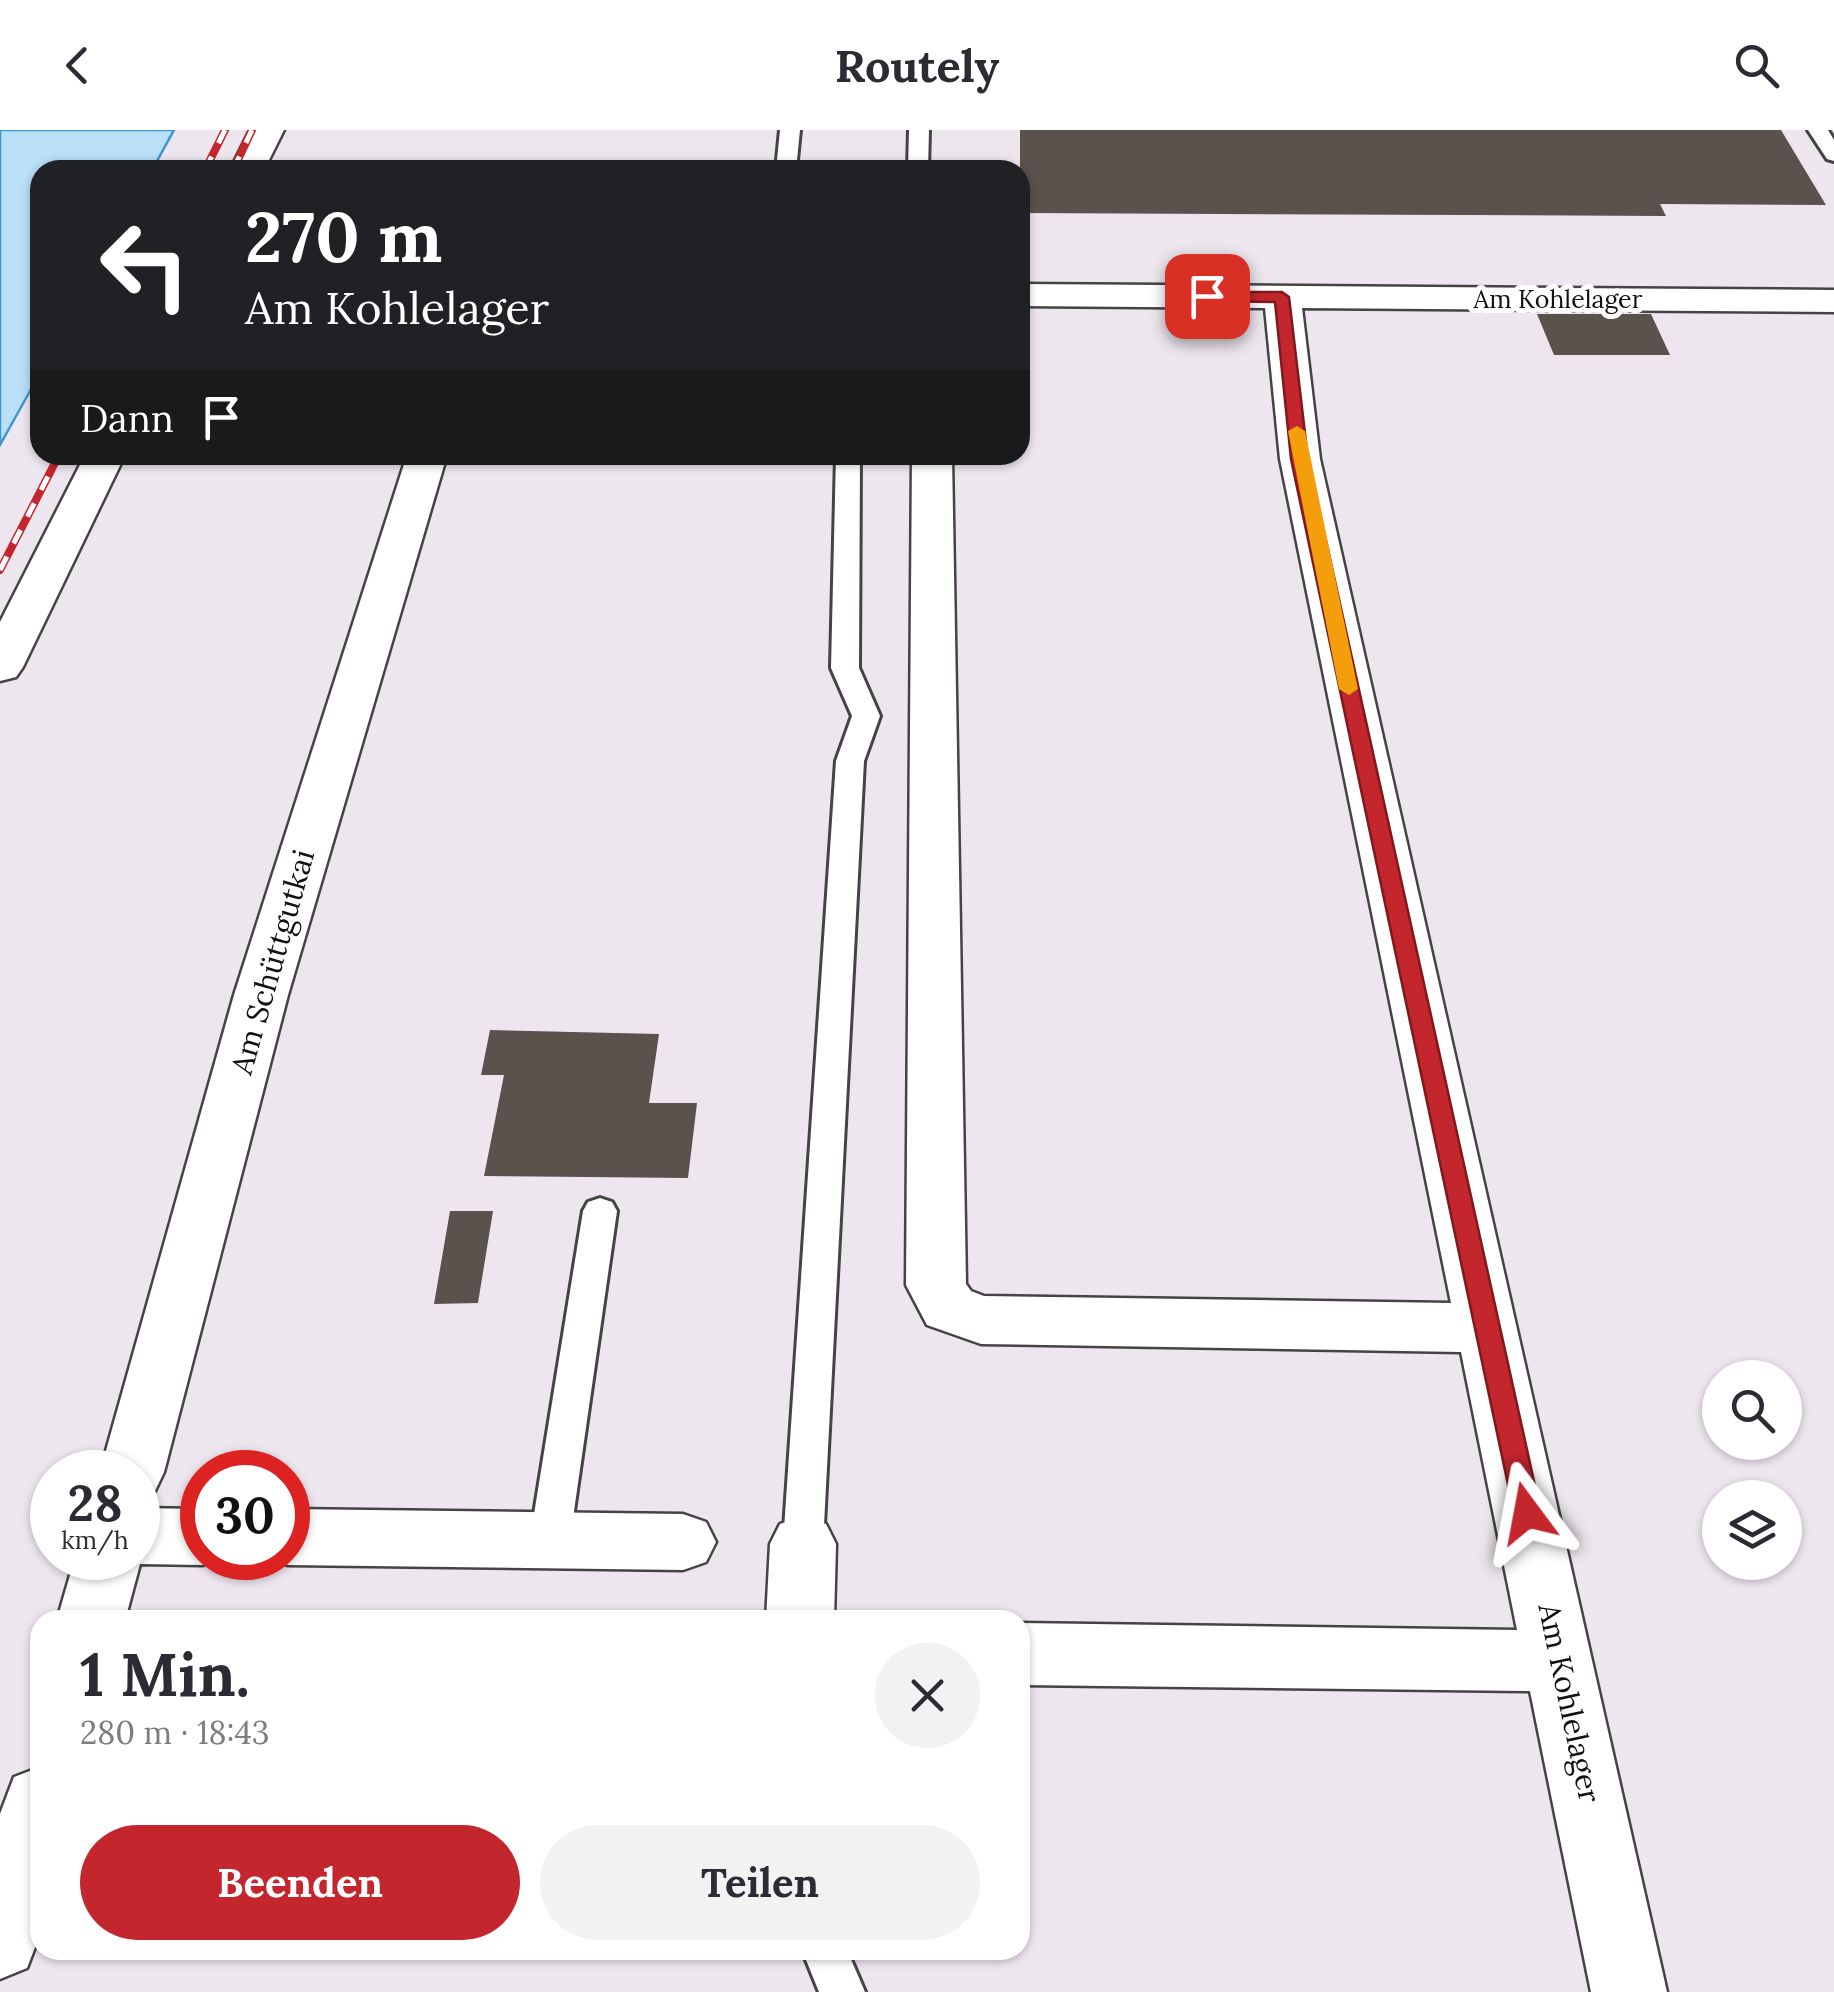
<!DOCTYPE html>
<html lang="de">
<meta charset="utf-8">
<style>
:root{--surface:#fff;--page:#f2f2f3;--text:#2b2b33;--muted:#7c7c81;--accent:#c4262e}
body{margin:0;font-family:Lora,serif;background:var(--page);color:var(--text);height:100vh;display:flex;flex-direction:column;font-size:38px;white-space:nowrap}
*{box-sizing:border-box;margin:0}
p{font-size:32px;color:var(--muted)}
.icon{flex:none;width:55px;height:55px;fill:none;stroke:currentColor;stroke-width:2;stroke-linecap:round;stroke-linejoin:round}
.map{position:relative;flex:1;overflow:hidden}
.sheet{position:absolute;left:30px;top:1480px;width:1000px;height:350px;display:flex;flex-direction:column;background:var(--surface);border-radius:30px;box-shadow:0 2px 8px #0004}
.sheet>*{flex:none}
.hud{position:absolute;left:30px;top:30px;width:1000px;height:305px;border-radius:30px;box-shadow:0 2px 8px #0004;background:#202124;color:#fff;overflow:hidden}
.buttons{position:absolute;left:1702px;top:1230px;display:grid;gap:20px}
.buttons a{display:grid;place-items:center;width:100px;height:100px;border-radius:50%;background:var(--surface);box-shadow:0 2px 8px #0004;font-size:50px}
.speed{position:absolute;left:30px;top:1320px;display:flex;gap:20px;font-size:50px;font-weight:700;text-align:center}
.speed>*{display:grid;place-content:center;width:130px;height:130px;border-radius:50%;background:var(--surface);box-shadow:0 2px 8px #0004;line-height:1}
.speed small{font-size:25px;font-weight:400}
.speed .limit{border:15px solid #d22;background:#fff;color:#111}
.pin{position:absolute;display:grid;place-items:center;width:85px;height:85px;color:#fff;margin:-42px;border-radius:20px;box-shadow:0 5px 15px #0006}
.me{position:absolute;width:110px;margin:-55px;rotate:347deg;stroke-linejoin:round;filter:drop-shadow(0 0 8px #0008)}
.turn{display:flex;align-items:center;gap:35px;height:210px;padding:0 50px;font-size:45px}
.turn .icon{width:130px;height:130px;stroke-width:2.5}
.turn b{display:block;font-size:70px;line-height:85px}
.then{display:flex;align-items:center;height:95px;padding:0 50px;background:#0003;gap:20px;font-size:38px}
.round{display:grid;place-items:center;flex:none;width:105px;height:105px;border-radius:52px;background:var(--page)}
.head{display:flex;align-items:center;justify-content:space-between;height:170px;padding:0 50px}
h1{font-size:60px;font-weight:800;line-height:75px}
.primary-button{display:flex;gap:20px;margin-top:auto;padding:20px 50px}
.primary-button a{flex:1;height:115px;border-radius:60px;background:var(--accent);color:#fff;font-size:40px;font-weight:800;line-height:115px;text-align:center}
.primary-button a+a{background:var(--page);color:var(--text)}
header{display:flex;justify-content:space-between;align-items:center;height:130px;padding:0 50px;background:var(--surface);font-size:45px;font-weight:800}
.map>svg:first-child{display:block}
</style>
<header><svg class="icon" aria-label="back" viewBox="0 0 24 24"><path d="M15 5l-7 7 7 7"/></svg>Routely<svg class="icon" aria-label="search" viewBox="0 0 24 24"><circle cx="10" cy="10" r="6"/><path d="M15 15l6 6"/></svg></header>
<div class="map">
<svg width="1834" height="1862" viewBox="0 0 1834 1862">
<rect width="100%" height="100%" fill="#fffdf5"/>
<!-- industrial -->
<path fill="#eee6ef" fill-rule="evenodd" d="M174,0H1834V1862H0V315L40,243V325H1020V40H152ZM1720,1248H1785V1312H1720ZM52,1342H138V1428H52ZM202,1342H288V1428H202ZM1720,1368H1785V1432H1720ZM40,1490H1020V1820H40Z"/>
<!-- water -->
<path fill="#b9e0f7" stroke="#3f96cf" stroke-width="2.5" d="M0,0H174L152,40H40V243L0,315Z"/>
<!-- building -->
<g fill="#5a524d">
<path d="M1020,0H1781L1826,75L1660,74L1666,86L1020,83Z"/>
<path d="M1537,184H1651L1670,225H1554Z"/>
<path d="M490,900L659,904L649,973H697L688,1048L484,1046L504,945H481Z"/>
<path d="M450,1081H493L478,1173L434,1174Z"/>
</g>
<g fill="none" stroke-linecap="round" stroke-linejoin="round">
<!-- lane casing -->
<g stroke="#444" stroke-width="6">
<g id="lane">
<path d="M780,0H800L796,40H776Z"/>
<path d="M909,0H929L928,40H908Z"/>
<path d="M1808,0H1828L1834,10V31L1827,29Z"/>
<path d="M836,325H860L859,538L880,586L864,631L823,1414L817,1426L803,1431L789,1426L783,1414L836,631L852,586L831,538Z"/>
<path d="M600,1068L612,1072L617,1081L570,1409L564,1421L550,1426L536,1421L530,1409L583,1081L588,1072Z"/>
<path d="M802,1820H847L865,1862H819Z"/>
</g>
</g>
<!-- street casing -->
<g stroke="#444" stroke-width="5">
<g id="street">
<path d="M250,0H284L264,40H230Z"/>
<path d="M1020,154L1834,160V182L1302,178L1320,329L1667,1862H1591L1530,1561L1020,1555V1493L1517,1500L1461,1222L981,1214L927,1195L906,1155L912,325H952L966,1154L971,1161L984,1166L1451,1173L1280,329L1265,178L1020,176Z"/>
<path d="M85,325H125L23,537L16,547L0,551V492Z"/>
<path d="M407,325H447L288,865L164,1342L155,1361L138,1367V1342H100L234,865Z"/>
<path d="M138,1378L202,1379V1428H224L202,1435L140,1434L125,1490H57L75,1428H138Z"/>
<path d="M288,1379L683,1384L706,1392L716,1412L706,1432L683,1440L288,1435L266,1428H288Z"/>
<path d="M803,1386L826,1394L836,1414L834,1490H766L770,1414L780,1394Z"/>
<path d="M40,1637V1804L27,1838L0,1849V1684L14,1647Z"/>
</g>
</g>
<!-- lane -->
<use href="#lane" fill="#fff" fill-rule="evenodd"/>
<!-- street -->
<use href="#street" fill="#fff" fill-rule="evenodd"/>
<!-- rail casing -->
<g stroke="#c4262e" stroke-width="8">
<g id="rail">
<path d="M205,40L225,0"/>
<path d="M233,40L252,0"/>
<path d="M0,440L59,325"/>
</g>
</g>
<!-- rail -->
<use href="#rail" stroke="#fff" stroke-width="5" stroke-dasharray="15" stroke-linecap="butt"/>
</g>
<!-- route -->
<path fill="#c4262e" stroke="#7f191e" stroke-width="2.5" d="M1282,162L1289,167L1308,329L1541,1383L1537,1391L1527,1394L1518,1391L1514,1383L1291,329L1275,172L1207,171L1199,166L1207,162Z"/>
<!-- slow -->
<path fill="#f59e0b" d="M1297,296L1305,301L1358,559L1349,565L1339,559L1288,301Z"/>
<g text-anchor="middle" stroke-width="10" stroke-linejoin="round" paint-order="stroke">
<!-- far-street labels -->
<g font-size="25" fill="#111" stroke="#fff">
<text x="1558" y="178">Am Kohlelager</text>
</g>
<!-- street labels -->
<g font-size="30" fill="#111" stroke="#fff">
<text transform="translate(273 832) rotate(-74)" y="10">Am Schüttgutkai</text>
<text transform="translate(1569 1573) rotate(78)" y="10">Am Kohlelager</text>
</g>
</g>
</svg>
<div class="buttons">
<a><svg class="icon" aria-label="search" viewBox="0 0 24 24"><circle cx="10" cy="10" r="6"/><path d="M15 15l6 6"/></svg></a>
<a><svg class="icon" aria-label="layers" viewBox="0 0 24 24"><path d="M12 4l9 5-9 5-9-5zM3 14l9 5 9-5"/></svg></a>
</div>
<div class="speed"><div>28<small>km/h</small></div><div class="limit">30</div></div>
<div class="pin" style="left:1207px;top:166px;background:#d93025"><svg class="icon" aria-label="arrive" viewBox="0 0 24 24"><path d="M6 21V4h12l-3 4 3 4H6"/></svg></div>
<svg class="me" style="left:1527px;top:1383px" viewBox="-20 -20 40 40"><path d="M0-17L14 15 0 8-14 15z" fill="#c4262e" stroke="#fff" stroke-width="4"/></svg>
<div class="hud">
<div class="turn"><svg class="icon" aria-label="left" viewBox="0 0 24 24"><path d="M17 20v-9H6M10 6l-5 5 5 5"/></svg><div><b>270 m</b>Am Kohlelager</div></div>
<div class="then">Dann<svg class="icon" aria-label="arrive" viewBox="0 0 24 24"><path d="M6 21V4h12l-3 4 3 4H6"/></svg></div>
</div>
<section class="sheet">
<div class="head"><div><h1>1 Min.</h1><p>280 m · 18:43</p></div><a class="round"><svg class="icon" aria-label="close" viewBox="0 0 24 24"><path d="M6 6l12 12M18 6L6 18"/></svg></a></div>
<div class="primary-button"><a>Beenden</a><a>Teilen</a></div>
</section>
</div>
